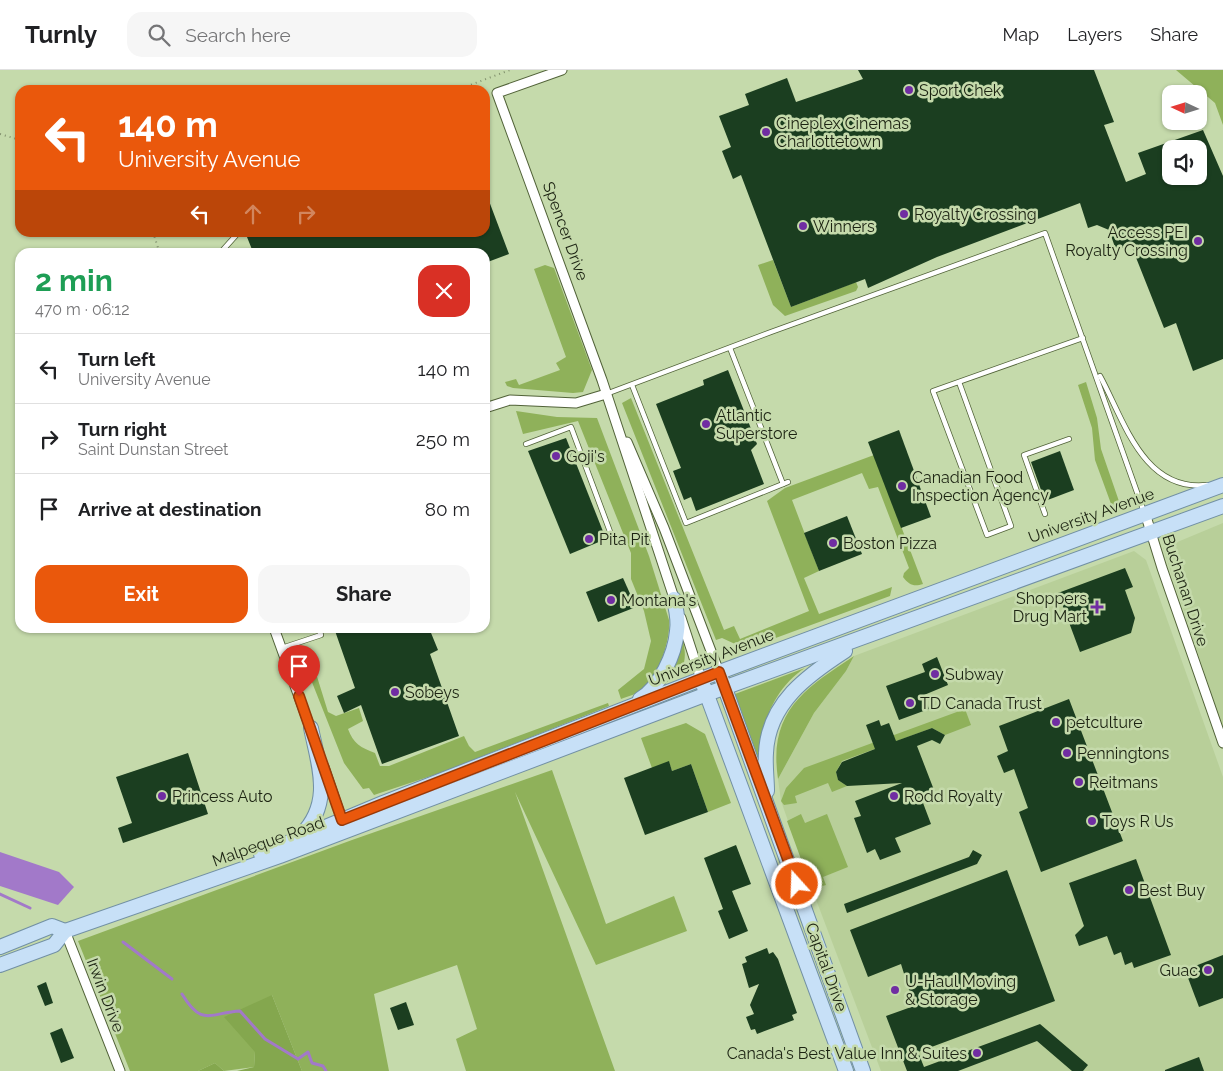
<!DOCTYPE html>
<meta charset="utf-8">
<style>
:root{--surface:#fff;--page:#f6f6f6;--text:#202124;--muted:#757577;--line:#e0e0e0;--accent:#ea580c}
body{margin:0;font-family:Raleway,sans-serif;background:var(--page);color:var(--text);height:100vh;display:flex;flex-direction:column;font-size:19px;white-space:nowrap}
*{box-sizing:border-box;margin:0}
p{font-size:16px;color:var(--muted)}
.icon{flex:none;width:28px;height:28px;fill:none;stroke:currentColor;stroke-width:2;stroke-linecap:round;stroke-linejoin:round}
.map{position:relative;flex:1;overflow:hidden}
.sheet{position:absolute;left:15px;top:178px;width:475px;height:385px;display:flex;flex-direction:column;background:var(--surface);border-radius:15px;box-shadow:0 1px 4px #0004}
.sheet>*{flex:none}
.hud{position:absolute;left:15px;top:15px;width:475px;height:152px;border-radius:15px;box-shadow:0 1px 4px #0004;background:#ea580c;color:#fff;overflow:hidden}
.needle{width:32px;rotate:274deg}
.fabs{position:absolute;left:1162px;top:15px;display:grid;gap:10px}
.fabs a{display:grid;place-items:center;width:45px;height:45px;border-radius:10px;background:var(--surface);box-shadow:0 1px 4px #0004;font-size:25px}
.pin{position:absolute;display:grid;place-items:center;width:42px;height:42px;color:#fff;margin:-51px -21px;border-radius:50% 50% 50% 0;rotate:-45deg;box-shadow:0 0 5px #0007}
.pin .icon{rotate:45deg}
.me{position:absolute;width:55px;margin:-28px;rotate:340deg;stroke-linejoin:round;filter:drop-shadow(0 0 4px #0008)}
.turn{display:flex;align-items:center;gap:18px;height:105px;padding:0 20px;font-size:22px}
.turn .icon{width:65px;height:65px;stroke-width:2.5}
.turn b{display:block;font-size:35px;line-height:42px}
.lanes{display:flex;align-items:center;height:48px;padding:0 20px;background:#0003;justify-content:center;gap:25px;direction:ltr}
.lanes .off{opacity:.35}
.round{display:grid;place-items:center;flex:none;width:52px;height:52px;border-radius:15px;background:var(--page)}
.summary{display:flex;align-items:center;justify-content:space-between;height:85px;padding:0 20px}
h1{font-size:30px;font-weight:700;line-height:38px;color:#1e9e55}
.button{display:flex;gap:10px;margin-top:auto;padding:10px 20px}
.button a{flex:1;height:58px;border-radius:15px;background:var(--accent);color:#fff;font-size:20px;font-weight:700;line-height:58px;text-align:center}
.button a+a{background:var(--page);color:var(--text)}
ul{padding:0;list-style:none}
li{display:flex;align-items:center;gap:15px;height:70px;padding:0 20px;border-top:1px solid var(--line)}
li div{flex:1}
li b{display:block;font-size:19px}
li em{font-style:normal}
header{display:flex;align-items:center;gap:30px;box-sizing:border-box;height:70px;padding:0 25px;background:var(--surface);border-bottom:1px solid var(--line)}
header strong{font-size:24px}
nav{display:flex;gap:28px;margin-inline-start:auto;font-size:18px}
.search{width:350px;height:45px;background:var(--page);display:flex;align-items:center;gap:12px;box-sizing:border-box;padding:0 18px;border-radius:15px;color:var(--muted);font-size:19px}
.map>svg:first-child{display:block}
</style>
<header>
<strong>Turnly</strong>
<div class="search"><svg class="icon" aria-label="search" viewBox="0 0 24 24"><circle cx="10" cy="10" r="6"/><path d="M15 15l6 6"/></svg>Search here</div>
<nav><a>Map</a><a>Layers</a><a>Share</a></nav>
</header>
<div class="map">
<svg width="1223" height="1001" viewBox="0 0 1223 1001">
<rect width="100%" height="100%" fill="#c5daab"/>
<!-- built -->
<g fill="#b8cf99">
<path d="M1223,453V659L1163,478Z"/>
<path d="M1134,481L1146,490L1223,707V1001H881L812,819L781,731L778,709L814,643L846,601L854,586Z"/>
</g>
<!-- green -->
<g fill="#8fb15a">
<path d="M1176,0H1223V55L1215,33Z"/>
<path d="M773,190L791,237L856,212L858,217L856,221L785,246L773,235L758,195Z"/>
<path d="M545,195L554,198L592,300L583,322L573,323L513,318L507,316L505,312L516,309L519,315L560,300L556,293L566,287L534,199Z"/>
<path d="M1086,312L1097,348L1101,379L1122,440L1114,442L1095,390L1092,358L1078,315Z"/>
<path d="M631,328L724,560L734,556L740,569L809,541L767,431L785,418L874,385L923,514C914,517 909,515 903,507L904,503L909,498L878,417L869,419L862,403L792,430L819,501L804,508L819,544L892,517L890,526L746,579L722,568L716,570L622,333Z"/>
<path d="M516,341L557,347L597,348L649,486L669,550C671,569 658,608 643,620C637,624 628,626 621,629L618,620L644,599L651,571L644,541L631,509V483L578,351L523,364Z"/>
<path d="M680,562C688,583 688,603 665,613Z"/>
<path d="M310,584L328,642L336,646L359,638L363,651L348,659C353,673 361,678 375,683L380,696H389L464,666L469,676L475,682L608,633L609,636L443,702L374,725L369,718L363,719L344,693L302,587Z"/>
<path d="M854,586L846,601L814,643L778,709C768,642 804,619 854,586Z"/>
<path d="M805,598C775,617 761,654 758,688L735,624Z"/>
<path d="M965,639L971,655L945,665L932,658L842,691L836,702L838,710L847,716L832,722L828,713L795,726L797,733L784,735L781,731L786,718L804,698Z"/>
<path d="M686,653L705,664L731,733L708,742L691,694L672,701L669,692L652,698L641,668Z"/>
<path d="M552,700L606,854L674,826L687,861L596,895L515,722L615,1001H466L456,969L477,959L457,895L374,924L389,1001H302L272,925L255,982L254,997L224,1001L215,993L198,1001H130L78,871L352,770Z"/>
<path d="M801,744L805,753L827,744L848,797L823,807L826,815L812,819L787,751Z"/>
</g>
<!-- forest -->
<g fill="#84a74e">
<path d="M272,925L302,1001H237L254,997L255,982L224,947Z"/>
<path d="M215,993L224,1001H198Z"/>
</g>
<!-- water -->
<path fill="#a279c9" d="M0,782L59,802L74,817L58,835L0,816Z"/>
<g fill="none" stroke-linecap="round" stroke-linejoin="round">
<!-- stream -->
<g stroke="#a279c9" stroke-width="3">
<path d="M0,824L30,838"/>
<path d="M123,872L172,909"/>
<path d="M182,924C202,957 209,943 240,941L265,969L298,989L308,982L312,993L323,996L326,1001"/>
</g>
</g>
<!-- building -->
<g fill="#1b3e20" fill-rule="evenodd">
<path d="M858,0H1094L1114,52L1104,55L1126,112L1146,104L1138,83L1203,60L1223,106V289L1193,301L1176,253L1164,258L1131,175L1116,180L1109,160L1097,155L1088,158L1080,133L937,187L868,218L865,209L791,237L741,105L733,109L722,81L731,77L719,46L749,35L745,24L787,8L796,32L863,9ZM1171,79H1199V106H1171Z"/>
<path d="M486,123L509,184L485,193V182H253L245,162H485Z"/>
<path d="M728,300L757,374L751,380L764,414L696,441L691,427L684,430L673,401L681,398L656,334L704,315L703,310Z"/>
<path d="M899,360L931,447L901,458L868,372Z"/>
<path d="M566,368L606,469L570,484L528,381Z"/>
<path d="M1060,381L1074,420L1045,431L1031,392Z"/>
<path d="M847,446L862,484L819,501L804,463Z"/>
<path d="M1125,498L1133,517L1125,520L1135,548L1131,563L1080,582L1058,523Z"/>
<path d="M623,508L636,537L598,552L586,522Z"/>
<path d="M334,558H429L438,580L430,584L459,666L382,694L361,635L344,643L337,626L355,618Z"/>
<path d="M937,587L948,615L924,625L929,639L899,650L886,616L925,602L922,594Z"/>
<path d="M1069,629L1123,771L1041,802L1019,742L1028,738L1014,699L1004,703L997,686L1008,681L999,656Z"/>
<path d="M879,650L881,656L889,653L896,671L932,658L945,665L940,674L932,670L917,676L934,720L920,725L931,754L895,768L901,782L880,790L875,779L867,783L854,748L861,746L855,731L902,713L847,716L838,710L836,702L842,692L875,679L866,655Z"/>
<path d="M188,683L208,744L123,773L118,758L132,753L116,707Z"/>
<path d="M669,691L672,701L691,694L708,742L645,765L624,708Z"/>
<path d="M736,775L751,814L732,821L748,861L729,869L718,841L723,839L704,788Z"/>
<path d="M973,780L982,785L977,794L847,843L844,834L969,787Z"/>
<path d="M1136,789L1171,885L1134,898L1132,892L1125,895L1121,882L1114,885L1107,866L1079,876L1075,865L1084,856L1069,813Z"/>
<path d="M1007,800L1055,931L918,982L924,997L1040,954L1088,995L1083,1001H1072L1037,971L958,1001H907L886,946L914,936L901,894L868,907L850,860Z"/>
<path d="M767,878L769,884L773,882L778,889L797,943L792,945L794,950L757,964L755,959L751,960L746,947L754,944L750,935L759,914L749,918L742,894L747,892L745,887Z"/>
<path d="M1223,885V928L1199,937L1185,900Z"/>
<path d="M46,912L53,933L45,936L37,916Z"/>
<path d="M406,932L414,955L398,960L390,938Z"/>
<path d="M62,958L74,988L61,993L50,963Z"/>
<path d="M1199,987L1204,1001H1165V1000Z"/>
</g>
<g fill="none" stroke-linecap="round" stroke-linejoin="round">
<!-- service casing -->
<g stroke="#516238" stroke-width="6">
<g id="service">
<path d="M221,182L239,162"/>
<path d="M730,278L783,414"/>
<path d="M1100,306C1124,350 1143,422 1207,415"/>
<path d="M959,312L1011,456L987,465L933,321L1083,268"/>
<path d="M632,315L686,453L788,412"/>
<path d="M606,324L771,262L1045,163L1144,442"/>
<path d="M526,374L571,357L612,467"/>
<path d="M1045,444L1024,385L1069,369"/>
<path d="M282,578L321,565L318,558"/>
</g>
</g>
<!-- minor casing -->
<g stroke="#516238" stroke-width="11">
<g id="minor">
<path d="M562,0L497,23L602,310L676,534"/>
<path d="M485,338L510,330L576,333L606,324"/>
<path d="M627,372L664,458L719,602"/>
<path d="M1145,443L1162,498L1223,673"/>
<path d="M681,548L701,609"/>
<path d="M274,558L312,663"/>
<path d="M324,697L343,753"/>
<path d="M65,861L120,1001"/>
</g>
</g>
<!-- primary casing -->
<g stroke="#7290a4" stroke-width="16">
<g id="primary">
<path d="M722,610L863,1001"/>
<path d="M704,617L846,1001"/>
<path d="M640,629C660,617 675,584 677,561C679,550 676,540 674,529"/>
<path d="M767,721C767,709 765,696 766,683C768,633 808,605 845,581"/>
<path d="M301,765C333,733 319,697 311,658"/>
<path d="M261,784L383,733L701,609L1223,415"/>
<path d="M0,877L52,856L65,861"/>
<path d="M0,895L54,875L65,861L280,786L707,624L1223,436"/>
</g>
</g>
<!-- path -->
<g stroke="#81906d" stroke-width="2" stroke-dasharray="1 4" stroke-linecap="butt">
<path d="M457,20L510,0"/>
<path d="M0,64L20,70"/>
<path d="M153,162L159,181"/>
</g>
<!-- service -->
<use href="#service" stroke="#fff" stroke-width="4.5"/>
<!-- minor -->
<use href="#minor" stroke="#fff" stroke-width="9"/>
<!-- primary -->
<use href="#primary" stroke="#c7e0f7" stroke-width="14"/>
</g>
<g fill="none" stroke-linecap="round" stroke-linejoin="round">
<!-- route casing -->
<g stroke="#983908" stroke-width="12">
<path id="route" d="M299,626L342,750L719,602L797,814"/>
</g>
<!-- route -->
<use href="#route" stroke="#ea580c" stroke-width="9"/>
</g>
<!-- markers -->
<g fill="#702da2" stroke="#c5daab" stroke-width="2">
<circle cx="909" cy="20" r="5"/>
<circle cx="766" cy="62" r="5"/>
<circle cx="904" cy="144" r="5"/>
<circle cx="803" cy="156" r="5"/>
<circle cx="1198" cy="171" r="5"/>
<circle cx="706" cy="354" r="5"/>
<circle cx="556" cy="386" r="5"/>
<circle cx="902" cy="416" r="5"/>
<circle cx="589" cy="469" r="5"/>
<circle cx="833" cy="473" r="5"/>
<circle cx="611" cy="530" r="5"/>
<path d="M1094.5 529.5h5v5h5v5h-5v5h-5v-5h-5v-5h5z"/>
<circle cx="935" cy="604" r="5"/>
<circle cx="395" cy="622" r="5"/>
<circle cx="910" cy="633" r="5"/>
<circle cx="1056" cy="652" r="5"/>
<circle cx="1067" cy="683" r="5"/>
<circle cx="1079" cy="712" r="5"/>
<circle cx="162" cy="726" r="5"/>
<circle cx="894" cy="726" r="5"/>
<circle cx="1092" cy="751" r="5"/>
<circle cx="1129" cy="820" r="5"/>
<circle cx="1208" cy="900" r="5"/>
<circle cx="895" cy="920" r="5"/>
<circle cx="977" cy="983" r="5"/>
</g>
<g text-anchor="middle" stroke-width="5" stroke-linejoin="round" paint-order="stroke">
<!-- poi labels -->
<g font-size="16" fill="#1c2312" stroke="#c5daab" text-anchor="start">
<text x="919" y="26">Sport Chek</text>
<text x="776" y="59">Cineplex Cinemas<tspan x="776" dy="18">Charlottetown</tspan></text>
<text x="914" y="150">Royalty Crossing</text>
<text x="813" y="162">Winners</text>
<text x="1188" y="168" text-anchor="end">Access PEI<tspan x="1188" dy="18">Royalty Crossing</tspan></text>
<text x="716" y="351">Atlantic<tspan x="716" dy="18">Superstore</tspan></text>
<text x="566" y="392">Goji's</text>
<text x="912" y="413">Canadian Food<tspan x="912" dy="18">Inspection Agency</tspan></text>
<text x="599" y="475">Pita Pit</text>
<text x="843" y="479">Boston Pizza</text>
<text x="1087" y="534" text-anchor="end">Shoppers<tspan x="1087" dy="18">Drug Mart</tspan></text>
<text x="621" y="536">Montana's</text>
<text x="945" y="610">Subway</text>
<text x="405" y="628">Sobeys</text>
<text x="920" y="639">TD Canada Trust</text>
<text x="1066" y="658">petculture</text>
<text x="1077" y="689">Penningtons</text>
<text x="1089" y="718">Reitmans</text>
<text x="172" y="732">Princess Auto</text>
<text x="904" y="732">Rodd Royalty</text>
<text x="1102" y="757">Toys R Us</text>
<text x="1139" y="826">Best Buy</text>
<text x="1198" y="906" text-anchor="end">Guac</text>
<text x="905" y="917">U-Haul Moving<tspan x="905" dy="18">&amp; Storage</tspan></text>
<text x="967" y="989" text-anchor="end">Canada's Best Value Inn &amp; Suites</text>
</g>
<!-- street labels -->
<g font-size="16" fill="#1c2312" stroke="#c5daab">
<text transform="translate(566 161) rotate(70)" y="6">Spencer Drive</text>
<text transform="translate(1091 445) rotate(-20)" y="6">University Avenue</text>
<text transform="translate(1186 520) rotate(72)" y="6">Buchanan Drive</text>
<text transform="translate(711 587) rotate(-21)" y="6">University Avenue</text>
<text transform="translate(268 771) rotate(-20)" y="6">Malpeque Road</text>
<text transform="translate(827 897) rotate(70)" y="6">Capital Drive</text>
<text transform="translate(106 925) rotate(69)" y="6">Irwin Drive</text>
</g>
</g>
</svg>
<div class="fabs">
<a><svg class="needle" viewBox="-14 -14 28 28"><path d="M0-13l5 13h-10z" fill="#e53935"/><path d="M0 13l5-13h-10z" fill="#757577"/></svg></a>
<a><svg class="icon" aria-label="sound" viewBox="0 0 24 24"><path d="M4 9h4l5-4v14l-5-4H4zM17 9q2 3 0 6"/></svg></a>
</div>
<div class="pin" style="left:299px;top:626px;background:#d93025"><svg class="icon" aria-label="arrive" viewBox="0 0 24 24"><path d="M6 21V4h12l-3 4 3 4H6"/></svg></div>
<svg class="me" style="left:797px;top:814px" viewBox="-20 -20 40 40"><circle r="17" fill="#ea580c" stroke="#fff" stroke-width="3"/><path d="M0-11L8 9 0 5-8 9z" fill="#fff"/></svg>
<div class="hud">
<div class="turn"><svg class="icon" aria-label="left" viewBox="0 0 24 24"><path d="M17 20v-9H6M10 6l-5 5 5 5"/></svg><div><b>140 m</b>University Avenue</div></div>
<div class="lanes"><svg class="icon" aria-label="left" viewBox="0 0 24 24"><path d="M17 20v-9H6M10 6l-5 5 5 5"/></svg><svg class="icon off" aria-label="ahead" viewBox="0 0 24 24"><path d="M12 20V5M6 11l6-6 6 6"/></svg><svg class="icon off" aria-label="right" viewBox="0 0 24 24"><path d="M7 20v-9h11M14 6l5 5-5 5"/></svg></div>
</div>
<section class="sheet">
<div class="summary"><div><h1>2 min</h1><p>470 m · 06:12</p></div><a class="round" style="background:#d93025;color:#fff"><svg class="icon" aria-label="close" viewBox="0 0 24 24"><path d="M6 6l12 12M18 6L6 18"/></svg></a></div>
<ul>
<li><svg class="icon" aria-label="left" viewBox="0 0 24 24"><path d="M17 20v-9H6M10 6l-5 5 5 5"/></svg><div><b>Turn left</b><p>University Avenue</p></div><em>140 m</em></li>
<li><svg class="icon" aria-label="right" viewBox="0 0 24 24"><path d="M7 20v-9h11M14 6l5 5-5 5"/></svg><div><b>Turn right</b><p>Saint Dunstan Street</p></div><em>250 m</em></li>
<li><svg class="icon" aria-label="arrive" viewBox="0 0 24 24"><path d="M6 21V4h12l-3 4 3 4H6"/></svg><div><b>Arrive at destination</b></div><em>80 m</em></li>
</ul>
<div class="button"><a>Exit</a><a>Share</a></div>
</section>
</div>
